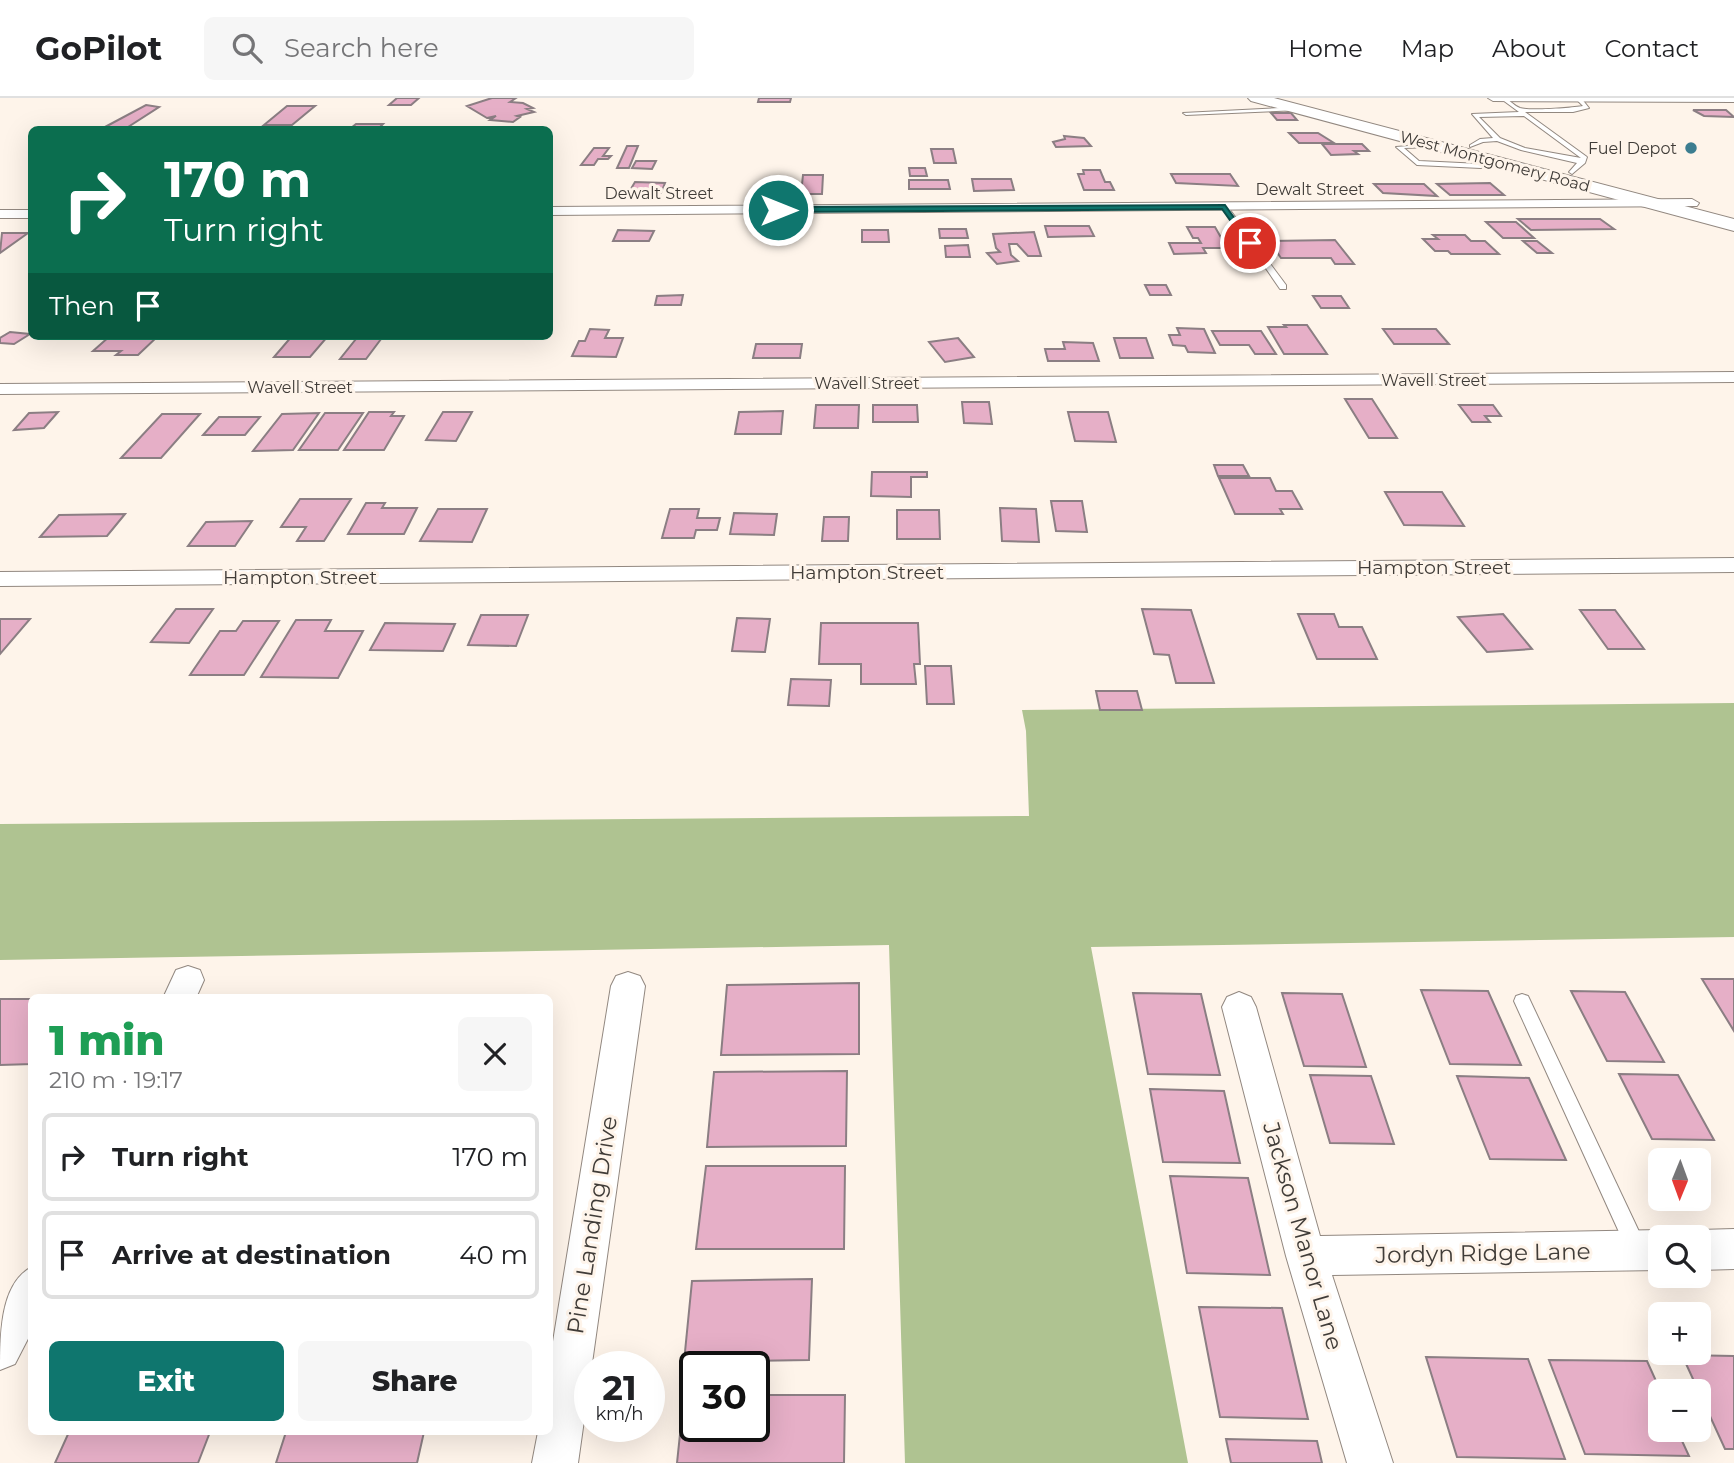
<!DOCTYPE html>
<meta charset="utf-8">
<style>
:root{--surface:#fff;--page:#f6f6f6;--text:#202124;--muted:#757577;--line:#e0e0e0;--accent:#0f766e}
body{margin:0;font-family:Montserrat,sans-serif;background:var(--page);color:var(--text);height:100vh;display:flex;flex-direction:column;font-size:26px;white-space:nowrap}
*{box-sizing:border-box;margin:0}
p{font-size:23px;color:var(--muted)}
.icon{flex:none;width:38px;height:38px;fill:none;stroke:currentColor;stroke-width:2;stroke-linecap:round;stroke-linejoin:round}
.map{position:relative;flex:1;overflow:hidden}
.details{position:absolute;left:28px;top:896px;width:525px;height:441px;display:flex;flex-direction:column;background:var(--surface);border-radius:10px;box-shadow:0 7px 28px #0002}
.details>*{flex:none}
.guide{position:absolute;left:28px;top:28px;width:525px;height:214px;border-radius:10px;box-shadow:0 7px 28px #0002;background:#0b6e4f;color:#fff;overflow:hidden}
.needle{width:46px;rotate:181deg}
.controls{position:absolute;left:1648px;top:1050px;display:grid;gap:14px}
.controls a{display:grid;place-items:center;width:63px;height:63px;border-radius:10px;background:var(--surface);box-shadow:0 7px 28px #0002;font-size:35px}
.speed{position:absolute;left:574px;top:1253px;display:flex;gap:14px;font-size:35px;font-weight:700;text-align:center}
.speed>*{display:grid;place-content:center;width:91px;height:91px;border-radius:50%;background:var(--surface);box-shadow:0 7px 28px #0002;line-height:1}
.speed small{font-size:18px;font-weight:400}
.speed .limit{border:4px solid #111;border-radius:10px;background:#fff;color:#111}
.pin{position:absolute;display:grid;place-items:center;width:60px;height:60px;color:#fff;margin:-30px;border:4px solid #fff;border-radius:50%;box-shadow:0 2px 7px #0007}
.me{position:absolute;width:77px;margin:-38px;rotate:90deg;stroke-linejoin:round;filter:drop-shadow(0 0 5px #0008)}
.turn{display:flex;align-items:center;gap:24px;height:147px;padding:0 21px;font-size:32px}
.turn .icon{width:91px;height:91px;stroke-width:2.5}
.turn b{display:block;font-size:49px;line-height:60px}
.then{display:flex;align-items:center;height:66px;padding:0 21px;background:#0003;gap:14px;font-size:26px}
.round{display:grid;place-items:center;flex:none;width:74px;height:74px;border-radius:10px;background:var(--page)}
.summary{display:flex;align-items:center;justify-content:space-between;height:119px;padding:0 21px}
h1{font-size:42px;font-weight:800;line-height:52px;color:#1e9e55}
.button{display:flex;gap:14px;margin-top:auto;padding:14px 21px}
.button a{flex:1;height:80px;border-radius:10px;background:var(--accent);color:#fff;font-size:28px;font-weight:800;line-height:80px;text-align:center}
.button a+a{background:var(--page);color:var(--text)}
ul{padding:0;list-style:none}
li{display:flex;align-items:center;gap:21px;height:88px;margin:0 14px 10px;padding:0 7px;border:4px solid var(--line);border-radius:10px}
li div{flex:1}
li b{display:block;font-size:26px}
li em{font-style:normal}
header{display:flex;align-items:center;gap:42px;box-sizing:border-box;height:98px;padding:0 35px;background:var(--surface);border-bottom:2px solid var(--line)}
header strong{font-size:33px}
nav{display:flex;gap:38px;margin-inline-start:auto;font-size:24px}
.search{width:490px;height:63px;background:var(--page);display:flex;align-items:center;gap:18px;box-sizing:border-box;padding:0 24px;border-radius:10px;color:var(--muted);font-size:26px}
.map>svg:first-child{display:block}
</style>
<header>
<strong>GoPilot</strong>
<div class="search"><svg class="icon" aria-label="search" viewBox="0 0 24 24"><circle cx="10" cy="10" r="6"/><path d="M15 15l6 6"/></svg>Search here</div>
<nav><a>Home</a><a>Map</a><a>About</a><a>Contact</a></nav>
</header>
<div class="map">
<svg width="1734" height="1365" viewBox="0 0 1734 1365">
<rect width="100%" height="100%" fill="#fef4ea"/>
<!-- forest -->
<path fill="#afc391" d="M1734,605V839L1091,849L1188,1365H905L889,847L0,862V726L1029,718L1026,633L1022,612Z"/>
<!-- building -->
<g fill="#e6afc7" stroke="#8b7e83" stroke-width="2">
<path d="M397,0H419L411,7H389Z"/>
<path d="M492,0H516L510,4L523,5L533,10L527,11L534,14L517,18L520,19L513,24L490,22L496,18L487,20L467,8Z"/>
<path d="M759,0H791L790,4H758Z"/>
<path d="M146,7L159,9L128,29H105Z"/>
<path d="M287,8H315L292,27H264Z"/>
<path d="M1693,12H1726L1734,19L1704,18Z"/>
<path d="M1271,15H1291L1297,22H1277Z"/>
<path d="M356,26H383L377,32H343L351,30Z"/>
<path d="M1289,35H1318L1334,45H1299Z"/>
<path d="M1064,38L1084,40L1091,48L1056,49L1053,44L1065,41Z"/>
<path d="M1322,46H1362L1369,53H1354L1358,56L1331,57Z"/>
<path d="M627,48H638L629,70H617Z"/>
<path d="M594,50H609L603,58H611L608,61H598L594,67H581Z"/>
<path d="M931,51H953L956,65H934Z"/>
<path d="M636,63H656L652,71L632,70Z"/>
<path d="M909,70H925L927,78H910Z"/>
<path d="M1083,72H1100L1105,84H1110L1114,92H1084L1078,76H1084Z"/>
<path d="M1171,76H1230L1238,88L1176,85Z"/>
<path d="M803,77H823L822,96H801Z"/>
<path d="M972,81H1011L1014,92L974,93Z"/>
<path d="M909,82H948L950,91H909Z"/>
<path d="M635,84L665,85L661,95L629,94Z"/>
<path d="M1490,85L1504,97H1450L1437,86Z"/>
<path d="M1374,86H1424L1437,98L1383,95Z"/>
<path d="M1518,121H1600L1614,131L1531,132Z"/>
<path d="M1486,124H1516L1534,140H1503Z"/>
<path d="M1045,128H1089L1094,138L1048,139Z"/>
<path d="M1187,129H1215L1227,150H1203L1206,155L1174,156L1169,145H1201L1198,140H1193Z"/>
<path d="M939,131H966L968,140H940Z"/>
<path d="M618,132L654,133L649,143H613Z"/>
<path d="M862,132H888L889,144H862Z"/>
<path d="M1034,134L1041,158H1028L1017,146H1009L1011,157L1018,163L997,166L987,155L1000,154L996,150L993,136Z"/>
<path d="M2,135H28L0,155Z"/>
<path d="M1433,137H1465L1471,143H1485L1499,156H1451L1448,153H1435L1423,141H1438Z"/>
<path d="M1335,142L1354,166H1335L1331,160H1281L1269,143Z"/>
<path d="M1523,143H1537L1552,155H1537Z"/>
<path d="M968,147L970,159H946L945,148Z"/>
<path d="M1145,187H1166L1171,197H1150Z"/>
<path d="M683,197L681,207H655L657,198Z"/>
<path d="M1313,198H1341L1349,210H1321Z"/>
<path d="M1284,227H1307L1327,256H1284L1268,229H1286Z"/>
<path d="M1177,230L1204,231L1215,255L1188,254L1185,248L1173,247L1169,237H1180Z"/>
<path d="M590,231L609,232L605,240H623L616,259L572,258L579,243H585Z"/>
<path d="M1383,231H1436L1449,246H1394Z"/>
<path d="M1212,233H1261L1276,256H1255L1249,247H1220Z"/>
<path d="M10,234L30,236L14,246L0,245V240Z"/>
<path d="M110,238H158L138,257H116L121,253H93Z"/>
<path d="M292,238H328L310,259H274Z"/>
<path d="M958,240L974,259L945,264L929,244Z"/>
<path d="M1114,240H1146L1153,260H1120Z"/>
<path d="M356,241H381L366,261H340Z"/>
<path d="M1063,244L1093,245L1099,263H1048L1045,251H1065Z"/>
<path d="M756,246H802L800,260H753Z"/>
<path d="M1345,301H1372L1397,340H1369Z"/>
<path d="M962,304H989L992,326L964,325Z"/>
<path d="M816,307H859L858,330H814Z"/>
<path d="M873,307H917L918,324H873Z"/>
<path d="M1459,307H1493L1501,318H1485L1490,324H1472Z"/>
<path d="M783,313L781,336H735L739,314Z"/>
<path d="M58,314L44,330L14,332L29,315Z"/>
<path d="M369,314H394L391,318H404L384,352H344Z"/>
<path d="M443,314H472L456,343L426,342Z"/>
<path d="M1068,314H1108L1116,344L1075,343Z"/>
<path d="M319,315L293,352L253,353L282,316Z"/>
<path d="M325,315H363L338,352H299Z"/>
<path d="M162,316H200L161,360H121Z"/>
<path d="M219,319H260L245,337H203Z"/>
<path d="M1214,367H1243L1249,378H1218Z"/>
<path d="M872,374H927V379H911V399L871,398Z"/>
<path d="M1219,380H1270L1276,393H1292L1302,411H1280L1283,416H1235Z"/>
<path d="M1385,394H1442L1464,428L1404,427Z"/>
<path d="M300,401H351L324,443H297L306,429H281Z"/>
<path d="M1051,403H1082L1087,434L1056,433Z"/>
<path d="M366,405H385L382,410H417L404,436H348Z"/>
<path d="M1000,410L1036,411L1039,444L1002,443Z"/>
<path d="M438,411H487L472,444L420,443Z"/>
<path d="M670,411H699L697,420H720L717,432H696L694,440H662Z"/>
<path d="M897,412H939L940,441H897Z"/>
<path d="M734,415L777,416L774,437L730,436Z"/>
<path d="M125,416L107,438L40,439L59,417Z"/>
<path d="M824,419H849L848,443H822Z"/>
<path d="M252,423L235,448H188L206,424Z"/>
<path d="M176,511H213L189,545L151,544Z"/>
<path d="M1142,511L1191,512L1214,585H1176L1169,557L1154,556Z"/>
<path d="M1580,512H1615L1644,551H1608Z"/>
<path d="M1298,516H1334L1339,529H1362L1377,561H1317Z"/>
<path d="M1503,516L1532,551L1487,554L1458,519Z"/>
<path d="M481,517H528L516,548L468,547Z"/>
<path d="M737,520L770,521L765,554L732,553Z"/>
<path d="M0,521H30L0,556Z"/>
<path d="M296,522H331L325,533H363L338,580L261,579Z"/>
<path d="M243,523H279L244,577H190L220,533H236Z"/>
<path d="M385,525L455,526L443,553L370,552Z"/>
<path d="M821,525H918L920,566H914L916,586H861V566H819Z"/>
<path d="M925,568H951L954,606H927Z"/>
<path d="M791,581L831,582L829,608L788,607Z"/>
<path d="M1096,593H1137L1142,612H1100Z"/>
<path d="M1702,881H1734V933Z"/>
<path d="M859,885V956L721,957L727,887Z"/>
<path d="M1421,892L1488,893L1521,967L1450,966Z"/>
<path d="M1571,893L1625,894L1664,964L1607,963Z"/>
<path d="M1133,895L1201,896L1220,977L1148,976Z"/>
<path d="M1282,895L1342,896L1366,969L1304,968Z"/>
<path d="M276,898H360L359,900Z"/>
<path d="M0,901H32V966L0,967Z"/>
<path d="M847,973L846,1048L707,1049L714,974Z"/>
<path d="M1619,976L1678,977L1714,1042L1652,1041Z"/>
<path d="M1310,977L1371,978L1394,1046L1330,1045Z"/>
<path d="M1457,978L1529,980L1566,1062L1490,1061Z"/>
<path d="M1150,991L1224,993L1240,1065L1163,1064Z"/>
<path d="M706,1068H845L844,1151H696Z"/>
<path d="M1170,1078L1248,1080L1270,1177L1187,1175Z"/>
<path d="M812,1181L809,1262L684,1264L692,1183Z"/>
<path d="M1199,1209L1282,1210L1308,1321L1220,1319Z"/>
<path d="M1682,1257L1734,1258V1351H1725Z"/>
<path d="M1426,1259L1528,1261L1565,1361L1457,1359Z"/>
<path d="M1549,1262L1647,1263L1661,1294V1332H1677L1689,1358L1585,1356Z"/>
<path d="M754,1297H845L844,1365H677L684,1298H695V1328H754Z"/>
<path d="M69,1334H210L198,1365H55Z"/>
<path d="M286,1334H424L417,1365H276Z"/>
<path d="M1226,1341L1317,1343L1322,1365H1231Z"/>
</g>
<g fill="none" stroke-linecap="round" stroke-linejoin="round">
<!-- lane casing -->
<g stroke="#928880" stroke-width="2">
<g id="lane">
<path d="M1500,0C1510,0 1512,7 1520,10C1529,13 1572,10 1583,8L1575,0H1581L1589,10L1573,14H1525L1587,59L1585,65L1572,76L1569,74L1577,65L1521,52L1497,43L1483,44L1470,49V47L1480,41L1493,40L1472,16L1519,14ZM1524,18L1581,60L1525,50L1500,40L1479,19Z"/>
<path d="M1299,9L1301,12L1186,17L1183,15Z"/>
<path d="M1433,46L1431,49L1404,50L1419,63L1481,66L1499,62L1502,64L1481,70L1417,67L1396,49Z"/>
<path d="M1223,108H1227L1286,187V191H1280Z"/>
<path d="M1522,896L1528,898L1643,1142L1646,1149L1643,1156L1636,1159L1629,1156L1514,903L1516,898Z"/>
</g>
</g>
<!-- street casing -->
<g stroke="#928880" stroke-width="2">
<g id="street">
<path d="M1488,0H1734V4L1493,3Z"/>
<path d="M1692,101L1699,105L1697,108L550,117V109Z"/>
<rect x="0" y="112" width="32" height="8"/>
<path d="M1734,274V284L0,296V286Z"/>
<path d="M1734,460V474L0,488V474Z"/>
<path d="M188,868L200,872L204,882L196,900H163L176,872Z"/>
<path d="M628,874L640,878L645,888L578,1365H532L538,1334H550V1262L611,888L616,878Z"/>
<path d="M1239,894L1251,899L1256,909L1320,1138L1661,1132L1676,1139H1661V1172L1332,1177L1393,1365H1347L1286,1158L1222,909L1227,899Z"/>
<path d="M1734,1131V1171L1699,1172V1139L1685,1138L1699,1132Z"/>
<path d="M32,1169V1233L15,1266L0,1272C0,1237 0,1185 32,1169Z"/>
</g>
</g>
<!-- secondary casing -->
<g stroke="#928880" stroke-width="2">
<path id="secondary" d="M1248,0H1274L1734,121V133L1251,3Z"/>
</g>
<!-- lane -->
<use href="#lane" fill="#fff" fill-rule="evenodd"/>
<!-- street -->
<use href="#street" fill="#fff" fill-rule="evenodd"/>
<!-- secondary -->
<use href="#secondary" fill="#fff" fill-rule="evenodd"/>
</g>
<!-- route -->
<path fill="#0f766e" stroke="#0a4d48" stroke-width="2" d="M1225,107L1253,146H1247L1222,111L778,114L774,112L778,109Z"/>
<!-- markers -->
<circle fill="#3c7d90" stroke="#fef4ea" stroke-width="2.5" cx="1691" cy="50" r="7"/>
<g text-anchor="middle" stroke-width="6" stroke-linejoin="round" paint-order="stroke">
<!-- far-poi labels -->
<g font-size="16" fill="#403c38" stroke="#fef4ea" text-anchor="end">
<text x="1677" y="56">Fuel Depot</text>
</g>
<!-- far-street labels -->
<g font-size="16" fill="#403c38" stroke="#fef4ea">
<text transform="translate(1495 63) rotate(15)" y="6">West Montgomery Road</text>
<text x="1310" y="97">Dewalt Street</text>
<text x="659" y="101">Dewalt Street</text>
<text x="1434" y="288">Wavell Street</text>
<text x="867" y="291">Wavell Street</text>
<text x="300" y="295">Wavell Street</text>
</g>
<!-- street labels -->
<g font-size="19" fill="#403c38" stroke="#fef4ea">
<text x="1434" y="476">Hampton Street</text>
<text x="867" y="481">Hampton Street</text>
<text x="300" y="486">Hampton Street</text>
</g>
<!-- near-street labels -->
<g font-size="23" fill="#403c38" stroke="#fef4ea">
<text transform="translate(592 1127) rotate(-81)" y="8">Pine Landing Drive</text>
<text transform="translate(1303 1138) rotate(74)" y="8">Jackson Manor Lane</text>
<text transform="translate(1483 1155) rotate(-1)" y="8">Jordyn Ridge Lane</text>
</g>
</g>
</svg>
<div class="controls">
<a><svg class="needle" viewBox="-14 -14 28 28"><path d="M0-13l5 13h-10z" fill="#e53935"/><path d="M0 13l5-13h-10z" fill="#757577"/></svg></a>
<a><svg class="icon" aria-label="search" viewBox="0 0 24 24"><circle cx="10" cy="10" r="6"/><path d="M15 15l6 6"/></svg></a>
<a>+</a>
<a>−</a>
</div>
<div class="speed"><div>21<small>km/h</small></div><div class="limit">30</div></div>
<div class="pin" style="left:1250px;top:145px;background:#d93025"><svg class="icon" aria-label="arrive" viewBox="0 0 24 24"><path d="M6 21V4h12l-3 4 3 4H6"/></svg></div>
<svg class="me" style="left:778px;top:112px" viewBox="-20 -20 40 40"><circle r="17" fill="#0f766e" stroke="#fff" stroke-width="3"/><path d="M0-11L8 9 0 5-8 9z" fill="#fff"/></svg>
<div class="guide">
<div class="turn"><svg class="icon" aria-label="right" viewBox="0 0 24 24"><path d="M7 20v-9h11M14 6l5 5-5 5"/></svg><div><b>170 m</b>Turn right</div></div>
<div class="then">Then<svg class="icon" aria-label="arrive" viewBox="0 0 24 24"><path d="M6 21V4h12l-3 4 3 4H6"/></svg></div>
</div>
<section class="details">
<div class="summary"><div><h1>1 min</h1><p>210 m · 19:17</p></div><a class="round"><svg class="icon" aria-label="close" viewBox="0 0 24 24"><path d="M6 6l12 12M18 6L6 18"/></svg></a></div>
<ul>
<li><svg class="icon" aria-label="right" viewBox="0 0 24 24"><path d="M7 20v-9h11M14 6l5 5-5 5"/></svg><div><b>Turn right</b></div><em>170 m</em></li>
<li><svg class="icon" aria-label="arrive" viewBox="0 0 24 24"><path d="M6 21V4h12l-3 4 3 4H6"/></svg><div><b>Arrive at destination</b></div><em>40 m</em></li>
</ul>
<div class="button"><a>Exit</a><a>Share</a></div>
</section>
</div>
